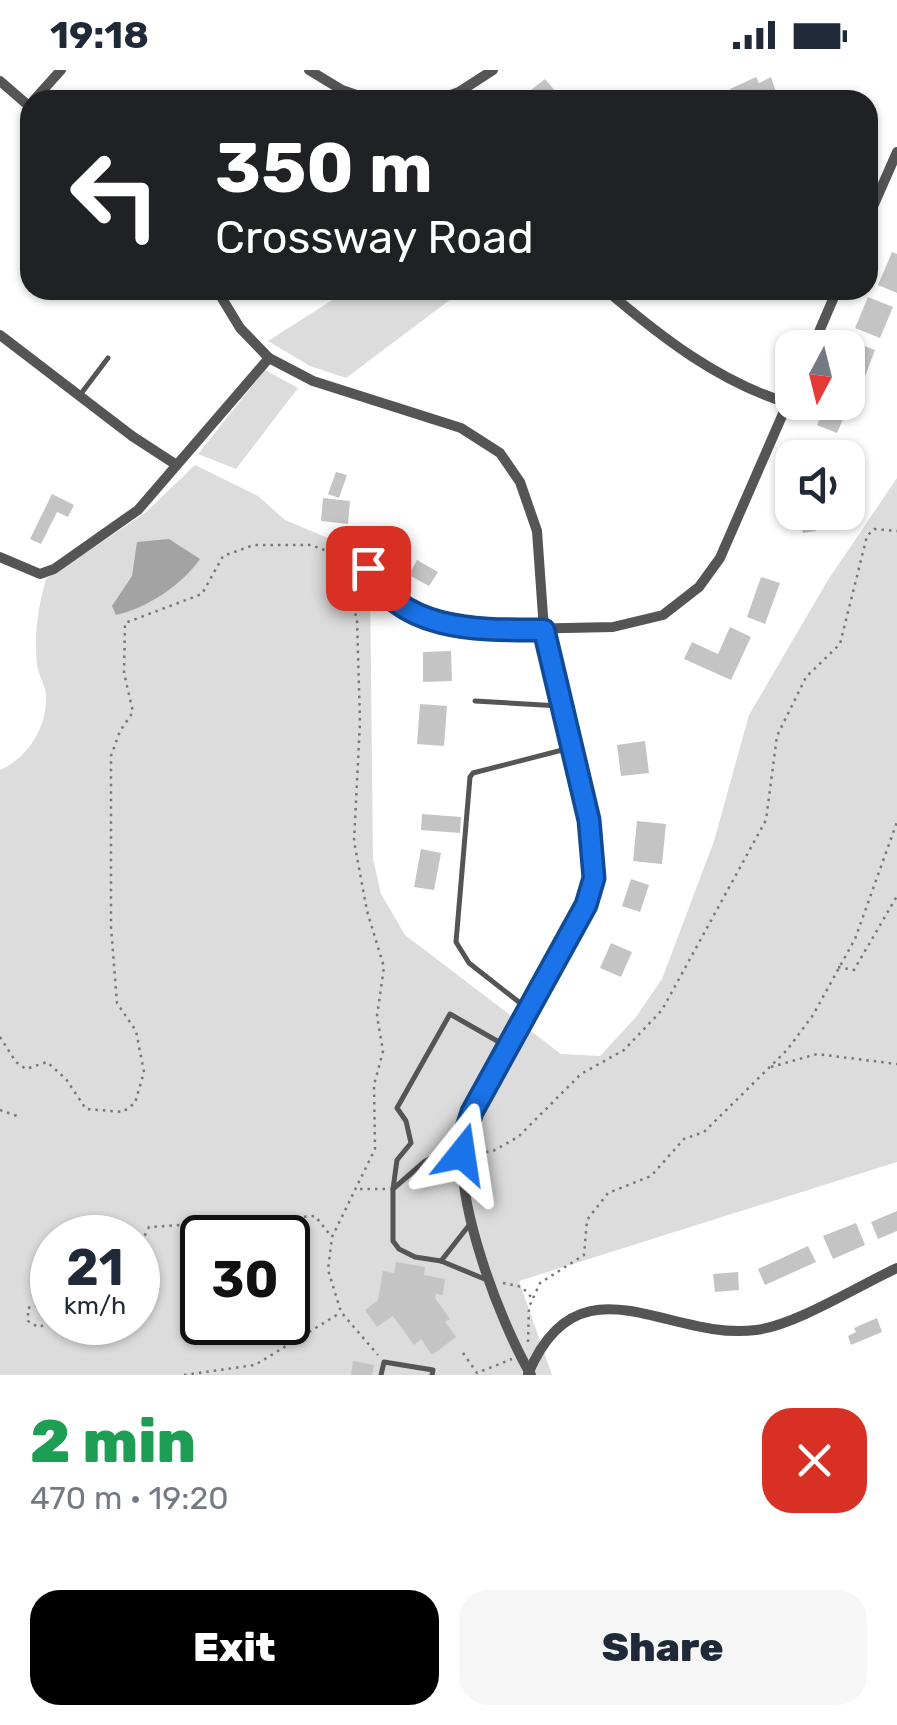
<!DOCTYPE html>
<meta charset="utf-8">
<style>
:root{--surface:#fff;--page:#f6f6f7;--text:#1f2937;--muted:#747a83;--accent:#000}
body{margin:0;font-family:Rubik,sans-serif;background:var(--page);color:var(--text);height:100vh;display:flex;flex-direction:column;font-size:38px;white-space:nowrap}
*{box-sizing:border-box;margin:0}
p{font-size:32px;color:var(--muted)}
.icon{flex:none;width:55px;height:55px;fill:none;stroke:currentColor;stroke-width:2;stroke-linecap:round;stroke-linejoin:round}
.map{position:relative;height:1305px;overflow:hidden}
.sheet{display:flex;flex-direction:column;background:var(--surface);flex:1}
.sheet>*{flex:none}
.hud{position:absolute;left:20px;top:20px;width:858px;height:210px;border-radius:30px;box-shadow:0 2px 8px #0004;background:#202124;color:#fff;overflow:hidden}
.needle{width:65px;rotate:187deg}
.buttons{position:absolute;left:775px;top:260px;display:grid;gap:20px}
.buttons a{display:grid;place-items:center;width:90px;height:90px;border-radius:20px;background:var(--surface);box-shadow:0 2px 8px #0004;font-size:50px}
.speed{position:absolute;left:30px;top:1145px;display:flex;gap:20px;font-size:50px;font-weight:700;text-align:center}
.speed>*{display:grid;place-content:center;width:130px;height:130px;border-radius:50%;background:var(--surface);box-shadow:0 2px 8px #0004;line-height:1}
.speed small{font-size:25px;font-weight:400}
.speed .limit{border:5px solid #111;border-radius:15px;background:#fff;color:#111}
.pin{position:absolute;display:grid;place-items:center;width:85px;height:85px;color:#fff;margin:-42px;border-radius:20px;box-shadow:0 5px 15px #0006}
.me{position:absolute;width:110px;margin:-55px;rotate:15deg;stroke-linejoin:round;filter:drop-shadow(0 0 8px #0008)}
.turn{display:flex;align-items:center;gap:35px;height:210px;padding:0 30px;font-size:45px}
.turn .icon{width:130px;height:130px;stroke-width:2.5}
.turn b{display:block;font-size:70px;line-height:85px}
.round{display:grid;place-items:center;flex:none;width:105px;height:105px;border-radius:30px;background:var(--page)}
.headline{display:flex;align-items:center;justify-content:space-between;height:170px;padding:0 30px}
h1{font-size:60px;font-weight:800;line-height:75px;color:#1e9e55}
.primary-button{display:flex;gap:20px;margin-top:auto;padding:20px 30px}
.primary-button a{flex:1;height:115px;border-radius:30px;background:var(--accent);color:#fff;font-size:40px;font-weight:800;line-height:115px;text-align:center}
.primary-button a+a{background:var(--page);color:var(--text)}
.status{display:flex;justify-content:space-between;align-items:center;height:70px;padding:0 50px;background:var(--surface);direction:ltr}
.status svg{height:28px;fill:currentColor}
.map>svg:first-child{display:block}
</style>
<div class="status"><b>19:18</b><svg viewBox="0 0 49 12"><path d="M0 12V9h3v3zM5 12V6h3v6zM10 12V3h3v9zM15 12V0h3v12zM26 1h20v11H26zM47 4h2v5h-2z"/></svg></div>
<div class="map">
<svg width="897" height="1305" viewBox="0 0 897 1305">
<rect width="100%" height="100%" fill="#fff"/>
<!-- green -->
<g fill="#dcdcdc" fill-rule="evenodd">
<path d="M348,220H463L346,308L310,296L268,271Z"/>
<path d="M265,300L298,318L236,399L198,384Z"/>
<path d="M195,395L258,426L285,450L340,473L370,509L373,789L381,824L405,865L561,984L600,986L636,947L662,909L714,771L749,645L828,510L897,408V1092L519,1211L552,1305H0V700C28,688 48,656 46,624C45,614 38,605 37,594C34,565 38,536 46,509L145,443ZM52,1168H138V1252H52ZM202,1168H288V1252H202Z"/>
</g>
<!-- water -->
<path fill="#a3a3a3" d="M169,469L200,489C182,515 147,538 116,545L112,536L132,506L137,472Z"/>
<!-- building -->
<g fill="#c4c4c4">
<path d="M756,7L759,13L771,7L778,28L745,30L743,26L735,29L730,19Z"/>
<path d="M545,9L557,23L548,30H518Z"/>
<path d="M892,182L897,184V223L878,215Z"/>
<path d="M868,227L893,237L880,268L855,258Z"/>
<path d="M849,270L875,280L863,312L848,306Z"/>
<path d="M848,326L852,328L837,363L817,355L827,332H848Z"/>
<path d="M336,402L347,405L339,428L328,424Z"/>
<path d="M52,424L74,435L68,447L57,442L41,474L30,469Z"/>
<path d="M323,428L350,431L348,454L321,451Z"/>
<path d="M781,430L792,435V442H814L816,461L803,463L800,453L776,443Z"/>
<path d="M417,490L438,502L429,516L409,505Z"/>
<path d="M761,507L780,513L765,554L747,547Z"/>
<path d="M730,557L751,567L731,610L684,589L692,572L718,584Z"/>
<path d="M451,581L452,611L423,612V582Z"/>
<path d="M420,634L447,636L444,676L417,674Z"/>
<path d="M645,671L649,703L621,706L617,675Z"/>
<path d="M422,744L461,747L460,763L421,760Z"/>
<path d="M637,751L666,754L662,794L633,791Z"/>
<path d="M421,779L441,783L434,820L414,817Z"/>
<path d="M631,809L649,815L640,842L622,836Z"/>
<path d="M611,873L632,882L621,907L600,898Z"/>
<path d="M897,1141V1161L878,1169L871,1152Z"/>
<path d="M856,1153L865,1175L833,1189L823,1166Z"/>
<path d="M808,1176L816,1192L765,1215L758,1199Z"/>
<path d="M396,1192L425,1197L424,1205L445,1209L443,1225L436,1224L435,1228L450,1249L445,1252L456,1267L432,1285L421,1269L414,1275L393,1246L377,1257L365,1240L378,1230L383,1201L394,1203Z"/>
<path d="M738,1202L739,1220L715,1222L713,1204Z"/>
<path d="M877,1248L882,1262L851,1275L848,1266L856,1262L854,1258Z"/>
<path d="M353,1291L374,1295L372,1305H351Z"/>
</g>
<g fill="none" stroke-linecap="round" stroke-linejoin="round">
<!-- path -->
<g stroke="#777" stroke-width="2.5" stroke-dasharray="2.5 5" stroke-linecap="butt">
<path d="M838,897L854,900L897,826"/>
<path d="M0,967L16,992L26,999L47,992L66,1009L86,1039L123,1042L135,1033L144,1002L136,961L117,933L111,857V686L120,661L133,642L124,603L125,553L202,524L223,486L254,475H311L327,481L345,504L357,550L360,652L354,771L367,841L384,897L377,946L383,981L374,1015L375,1079L332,1167L328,1200L341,1242L378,1285"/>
<path d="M771,997L817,984L897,994"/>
<path d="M0,1040L20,1047"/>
<path d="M471,1084L493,1081L518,1067L581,1004L624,980L662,940L766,750L777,666L806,607L840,574L867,466L874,459L897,461"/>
<path d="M360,1119H387"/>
<path d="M138,1179L149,1157L315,1146L331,1166"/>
<path d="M503,1213L522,1217L533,1229"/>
<path d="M52,1231L28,1238V1251L38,1257L48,1254L52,1245"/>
<path d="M528,1272L529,1237L540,1213L584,1185L587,1150L608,1123L651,1106L684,1069L704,1062L787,980L813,945L855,869L897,752"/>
<path d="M463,1283L477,1303L512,1289"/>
<path d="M184,1305L255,1295L340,1243"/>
</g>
<!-- service -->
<g stroke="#555" stroke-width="5">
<path d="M80,325L108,288"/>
<path d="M475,631L560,636"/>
<path d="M529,940L469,893L456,872L470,707L473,703L570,678"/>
<path d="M460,1071L424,1092L393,1119V1171L399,1179L415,1187L441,1191L487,1210"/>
<path d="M393,1119L397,1090L411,1073L406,1051L397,1038L450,944L506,976"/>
<path d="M441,1191L470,1154"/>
<path d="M381,1305L384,1292L433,1300L432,1305"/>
</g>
<!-- minor -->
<g stroke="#555" stroke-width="10">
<path d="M309,0L342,20L371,30"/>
<path d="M0,11L30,37"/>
<path d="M34,30L61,0"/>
<path d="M437,30L459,22L493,0"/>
<path d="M868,148L897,82"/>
<path d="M217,220L240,258L269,288L313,311L461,358L500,383L520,412L537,461L544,560L589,750L594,808L586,835L473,1042C469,1051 464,1062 463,1072C455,1133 500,1252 531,1305"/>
<path d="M606,220C661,267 719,312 788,333"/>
<path d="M0,265L132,366L175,394"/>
<path d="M812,278L837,220"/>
<path d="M0,487L40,504L54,499L138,440L269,288"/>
<path d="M368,498L376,514L396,534L419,545L468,560L613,557L663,545L699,517L720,488L792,323"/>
<path d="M528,1304C579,1182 669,1272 756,1260C796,1255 858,1216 897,1198"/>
</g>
</g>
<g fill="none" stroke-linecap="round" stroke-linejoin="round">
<!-- route casing -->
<g stroke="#114b97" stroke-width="25">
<path id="route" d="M368,498C401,563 481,560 544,560L589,750L594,808L586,835L472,1042L463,1070L462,1084"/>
</g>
<!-- route -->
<use href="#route" stroke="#1a73e8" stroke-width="18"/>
</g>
</svg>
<div class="buttons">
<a><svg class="needle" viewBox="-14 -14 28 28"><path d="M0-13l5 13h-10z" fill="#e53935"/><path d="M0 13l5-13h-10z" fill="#747a83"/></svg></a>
<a><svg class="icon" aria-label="sound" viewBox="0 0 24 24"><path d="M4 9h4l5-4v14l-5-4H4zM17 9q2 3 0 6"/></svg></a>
</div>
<div class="speed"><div>21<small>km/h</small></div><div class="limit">30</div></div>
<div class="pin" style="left:368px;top:498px;background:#d93025"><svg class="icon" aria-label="arrive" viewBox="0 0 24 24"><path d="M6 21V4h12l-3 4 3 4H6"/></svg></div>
<svg class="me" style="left:462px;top:1084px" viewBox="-20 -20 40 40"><path d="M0-17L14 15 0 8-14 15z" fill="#1a73e8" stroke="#fff" stroke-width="4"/></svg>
<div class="hud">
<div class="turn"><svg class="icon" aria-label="left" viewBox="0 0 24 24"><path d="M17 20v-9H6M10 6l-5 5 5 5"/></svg><div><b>350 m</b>Crossway Road</div></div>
</div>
</div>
<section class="sheet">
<div class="headline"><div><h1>2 min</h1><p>470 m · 19:20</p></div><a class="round" style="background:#d93025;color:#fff"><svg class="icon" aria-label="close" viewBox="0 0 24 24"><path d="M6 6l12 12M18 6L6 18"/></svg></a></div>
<div class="primary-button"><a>Exit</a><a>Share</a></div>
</section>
